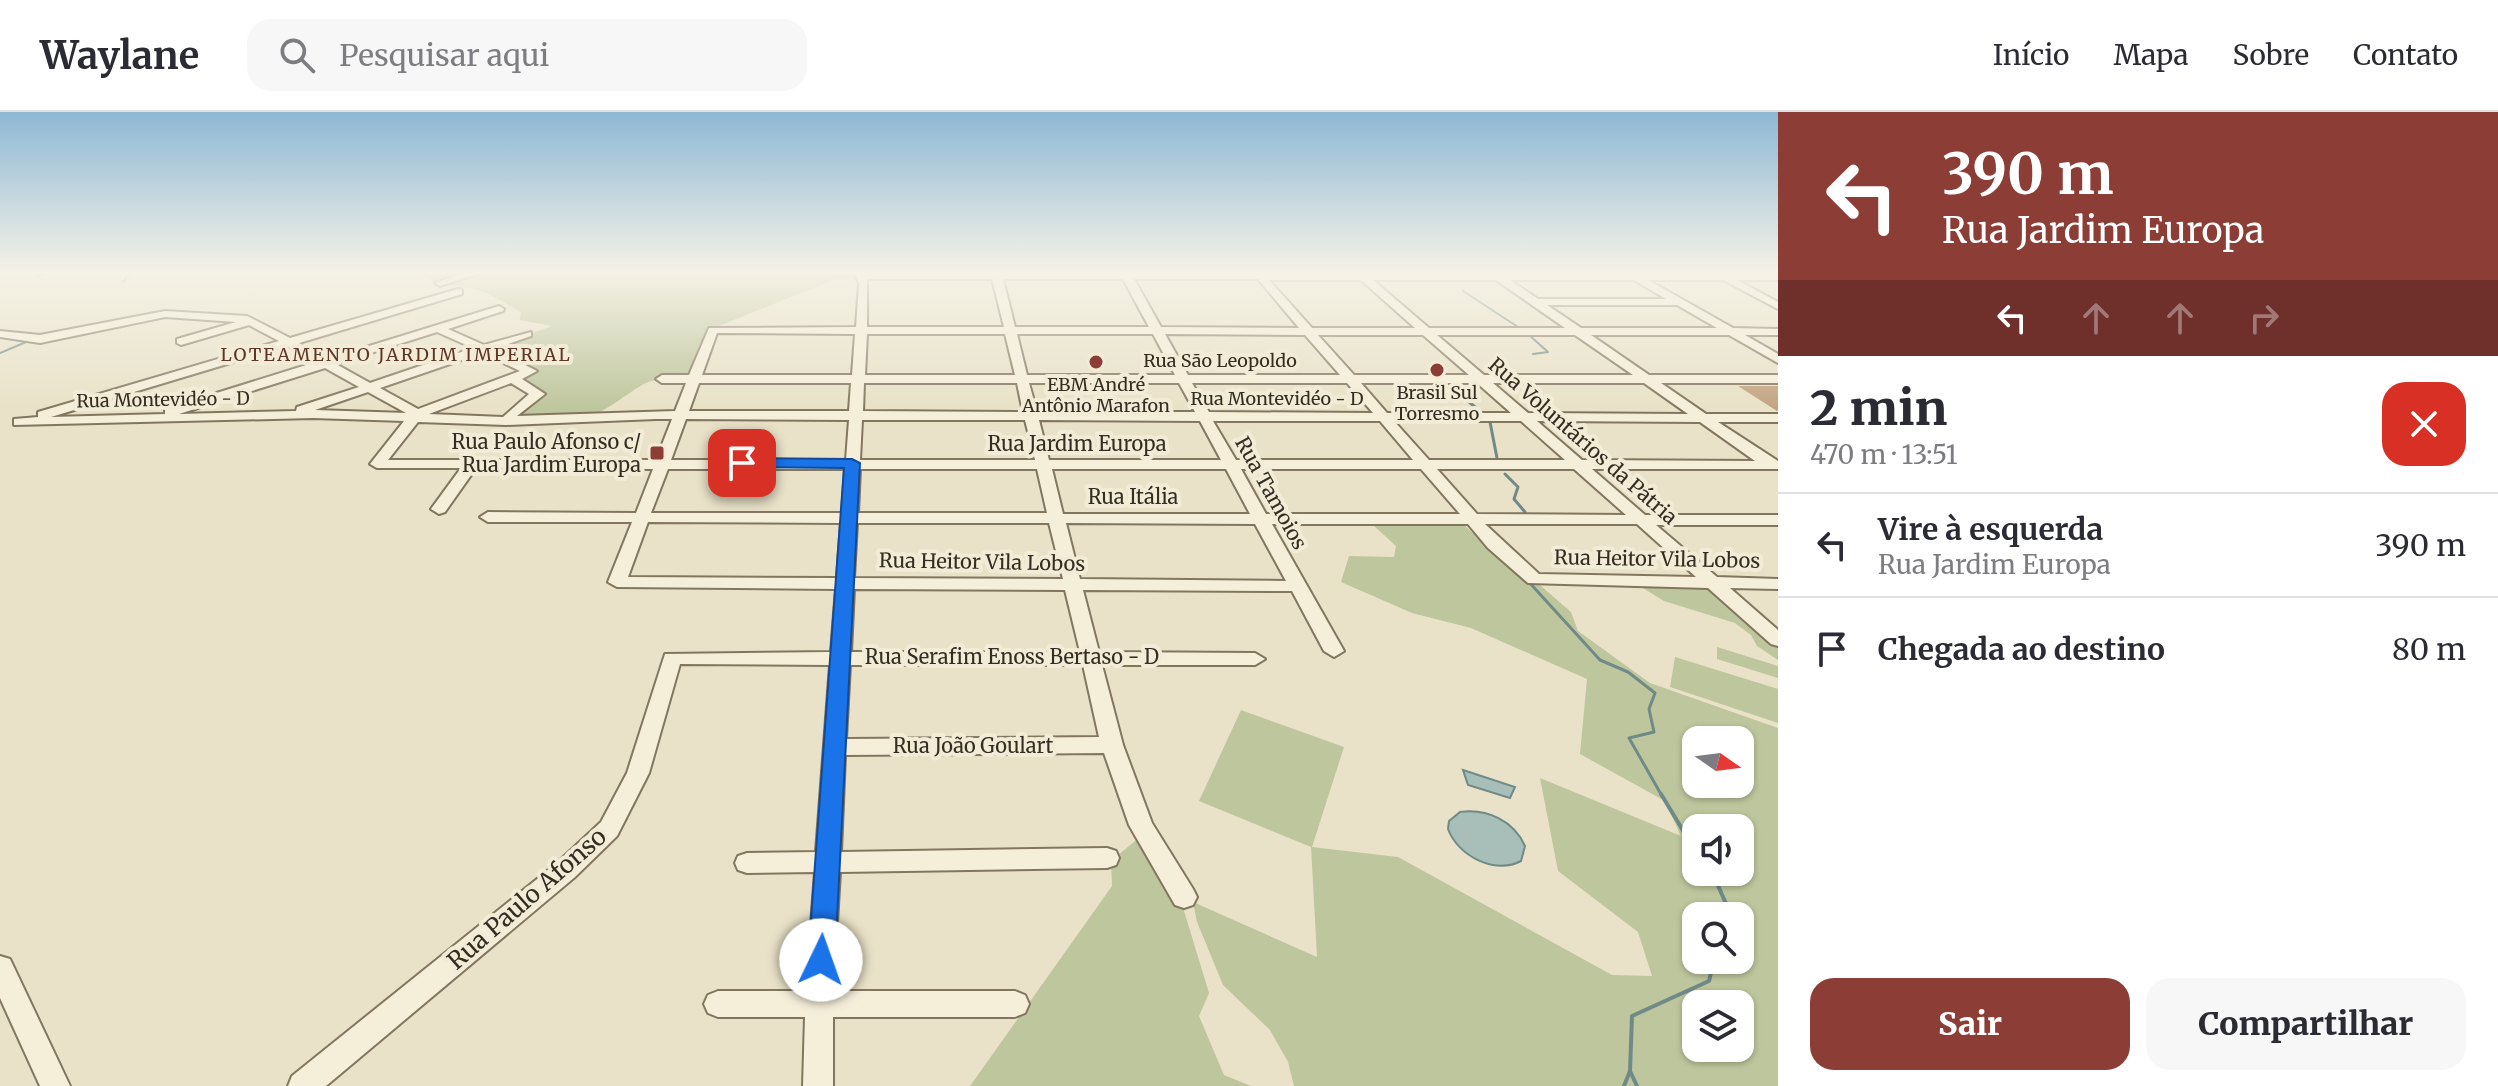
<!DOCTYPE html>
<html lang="pt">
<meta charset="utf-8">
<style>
:root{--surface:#fff;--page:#f7f7f7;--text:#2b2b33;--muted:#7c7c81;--line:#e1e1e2;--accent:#8b3d36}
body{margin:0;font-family:Merriweather,serif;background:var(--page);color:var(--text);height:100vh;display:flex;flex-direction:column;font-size:30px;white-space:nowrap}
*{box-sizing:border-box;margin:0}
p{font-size:26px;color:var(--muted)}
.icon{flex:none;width:44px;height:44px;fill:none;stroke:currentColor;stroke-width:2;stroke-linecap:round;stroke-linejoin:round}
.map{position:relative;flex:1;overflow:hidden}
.drawer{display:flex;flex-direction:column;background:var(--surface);width:720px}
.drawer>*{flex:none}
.guide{background:#8b3d36;color:#fff;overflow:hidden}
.needle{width:52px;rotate:104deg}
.buttons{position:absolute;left:1682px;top:614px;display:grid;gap:16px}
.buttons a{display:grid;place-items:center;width:72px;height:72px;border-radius:16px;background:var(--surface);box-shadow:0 2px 6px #0004;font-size:40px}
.pin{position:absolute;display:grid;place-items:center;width:68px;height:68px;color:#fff;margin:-34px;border-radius:16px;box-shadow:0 4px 12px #0006}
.me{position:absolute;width:88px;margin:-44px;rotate:3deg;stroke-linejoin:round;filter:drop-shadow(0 0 6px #0008)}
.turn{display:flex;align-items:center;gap:28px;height:168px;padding:0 32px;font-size:36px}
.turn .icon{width:104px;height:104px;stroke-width:2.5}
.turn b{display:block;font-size:56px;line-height:68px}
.lanes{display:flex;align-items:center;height:76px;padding:0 32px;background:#0003;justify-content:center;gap:40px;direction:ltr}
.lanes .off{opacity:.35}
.round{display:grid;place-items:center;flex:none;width:84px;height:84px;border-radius:24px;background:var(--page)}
.overview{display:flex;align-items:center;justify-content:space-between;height:136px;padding:0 32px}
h1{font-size:48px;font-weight:800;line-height:60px}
.action{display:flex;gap:16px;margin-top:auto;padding:16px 32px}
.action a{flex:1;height:92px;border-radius:24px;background:var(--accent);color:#fff;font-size:32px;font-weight:800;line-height:92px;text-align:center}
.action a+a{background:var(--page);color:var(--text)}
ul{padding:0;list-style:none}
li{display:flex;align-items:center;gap:24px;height:104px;padding:0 32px;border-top:2px solid var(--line)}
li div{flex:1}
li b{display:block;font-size:30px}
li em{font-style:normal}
header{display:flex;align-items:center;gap:48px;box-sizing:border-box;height:112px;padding:0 40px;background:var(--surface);border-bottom:2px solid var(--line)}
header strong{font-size:38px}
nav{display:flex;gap:44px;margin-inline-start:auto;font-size:28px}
.search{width:560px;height:72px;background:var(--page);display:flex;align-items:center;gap:20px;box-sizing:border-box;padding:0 28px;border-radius:24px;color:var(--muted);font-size:30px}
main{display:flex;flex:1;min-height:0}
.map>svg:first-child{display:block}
</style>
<header>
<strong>Waylane</strong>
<div class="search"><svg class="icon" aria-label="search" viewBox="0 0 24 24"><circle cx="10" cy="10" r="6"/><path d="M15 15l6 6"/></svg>Pesquisar aqui</div>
<nav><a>Início</a><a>Mapa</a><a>Sobre</a><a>Contato</a></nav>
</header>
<main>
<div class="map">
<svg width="1778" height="974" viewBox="0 0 1778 974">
<rect width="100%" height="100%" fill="#e9e2c8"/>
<!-- green -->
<g fill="#bec69d" fill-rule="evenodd">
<path d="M416,161H855L856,167L833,168L709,218L690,264C639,264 640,278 600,300C588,307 537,302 520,302L544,281L517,266L536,258L509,245L521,236L503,232L552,214L520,208L521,200C508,193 495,184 481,179C459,172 438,175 416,161Z"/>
<path d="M1373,413H1464L1509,454L1541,474L1571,500L1578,519L1650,571L1778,616V974H1294L1288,950L1270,918L1223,873L1197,810L1193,790L1317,845L1311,735L1199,689L1241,598L1344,635L1312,735L1398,745L1612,863L1652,864L1638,820L1558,759L1540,666L1681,724L1665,689L1580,642L1587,567L1471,516L1412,501L1341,470L1349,444L1394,445L1396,434ZM1696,628H1740V672H1696ZM1696,716H1740V760H1696ZM1696,804H1740V848H1696ZM1696,892H1740V936H1696Z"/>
<path d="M1638,473L1712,475L1778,530V548L1757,534L1751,523L1735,511L1664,489Z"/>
<path d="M1717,535L1778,554V566L1717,547Z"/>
<path d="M1675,545L1778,577V611L1670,575Z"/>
<path d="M1141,724L1181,789L1209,881L1199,904L1224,963L1251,974H970L1112,774L1111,749Z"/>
</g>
<!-- water -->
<g fill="#a8beb9" stroke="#708b87" stroke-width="2">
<path d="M1463,658L1515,675L1510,686L1468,673Z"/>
<path d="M1460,700C1487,696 1514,709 1525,734L1521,749C1495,763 1458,744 1448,717L1449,709Z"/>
</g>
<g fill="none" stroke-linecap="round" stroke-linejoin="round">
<!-- stream-far2 -->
<g stroke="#708b87" stroke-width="2">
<path d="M36,165L46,161"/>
<path d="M123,170L130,161"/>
<path d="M1463,179L1518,215"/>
<path d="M1529,223L1548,240L1533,242"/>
<path d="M0,241L26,230"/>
<path d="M1460,270L1456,271L1470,291"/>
</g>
<!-- stream-far1 -->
<g stroke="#708b87" stroke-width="3">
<path d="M1468,289L1482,301"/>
<path d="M1490,310L1497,346"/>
<path d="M1505,362L1518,375L1514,387L1525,400"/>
<path d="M1528,469L1600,548L1628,560L1655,581L1649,597L1654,620L1629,626L1662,684"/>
</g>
<!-- stream -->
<g stroke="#708b87" stroke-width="4">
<path d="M1661,682L1696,740"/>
<path d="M1712,760L1727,794L1725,804"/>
<path d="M1630,959L1637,974"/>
<path d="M1624,974L1630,959L1632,904L1709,869L1714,848"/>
</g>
</g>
<!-- building -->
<path fill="#c3a382" d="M1738,274H1778V299H1777Z"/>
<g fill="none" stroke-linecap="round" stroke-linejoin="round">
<!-- minor casing -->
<g stroke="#83765f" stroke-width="4">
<g id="minor">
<path d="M464,161H479L440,174L435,171Z"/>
<path d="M855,161L1778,162V168H1737L1778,190V197L1723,168H1648L1733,216L1778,217V223H1745L1778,242V251L1729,223H1591L1649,263H1778V271H1661L1706,302H1778V310H1718L1778,349V357H1592L1645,403H1778V413H1656L1717,465L1778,467V477L1730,476L1778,518V534L1771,532L1708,476L1528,471L1488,436L1468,412H1272L1344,539L1334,545L1324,539L1292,479L1083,478L1099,540L1255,541L1265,547L1255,553H1102L1123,633L1152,711L1193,777L1197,785L1193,793L1184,796L1175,793L1129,713L1104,641L845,643L841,740L1107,736L1116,739L1119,746L1116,753L1107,756L840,760L833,879H1015L1025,883L1029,892L1025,901L1015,905H833V974H803L805,905H718L708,901L704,892L708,883L718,879H806L815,760L747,761L738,758L735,751L738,744L747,741L816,740L830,553L680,552L649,661L617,724L575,765L326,974H288L292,964L557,751L601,710L627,661L665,542L831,540L836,477L617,475L608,470L632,410H488L480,405L488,400L636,401L653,357L476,356L445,400L439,402L431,397L461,356H377L370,352L404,309L313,306L14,313V307L38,305V300L279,229L249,213L181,233L177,231V227L236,210L165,205L40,231L0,225V219L40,223L165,199L247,204L290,226L458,177L462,178V182L299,231L327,247L499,194L504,197L503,199L448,217L484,233L531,220V224L494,237L537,259L522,267L545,282L517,304L675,299L686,271H662L656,267L662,263H689L709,216L856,215L859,172ZM867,167H992L1004,215H867ZM1003,167H1123L1149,215H1015ZM1134,167H1258L1299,216L1161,215ZM1269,168H1361L1415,216H1312ZM1373,168H1496L1565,216H1429ZM1510,168H1634L1666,187H1538ZM1547,193H1677L1717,216H1581ZM437,220L473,236L370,271L336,252ZM717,221L855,222L852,263H702ZM867,222H1005L1015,263H865ZM1017,222H1153L1175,263H1027ZM1165,222L1305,223L1340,263H1188ZM1318,223H1423L1469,263H1354ZM1437,223H1575L1633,263H1484ZM287,234L316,250L165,297V302L51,305ZM482,241L520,259L418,297L380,276ZM325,256L359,275L297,295L296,299L179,302ZM511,271L529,282L503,305L429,302ZM699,271H851L849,299H689ZM864,271H1017L1023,300L863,299ZM1029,271H1179L1195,300H1037ZM1192,271H1347L1373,301L1209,300ZM1361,271H1477L1511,301H1387ZM1493,271H1644L1688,302L1528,301ZM368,280L406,301L315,298ZM656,307H672L656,348H388L418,310L506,313ZM686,307L849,308L846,348H671ZM862,308H1025L1035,348H860ZM1039,308L1200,309L1221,348H1049ZM1213,309H1380L1413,348H1236ZM1394,309H1521L1565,348H1429ZM1537,309L1700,310L1755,349L1582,348ZM668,357H845L842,401H651ZM860,357H1037L1047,401H858ZM1052,357H1226L1250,402H1063ZM1241,357H1421L1460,402H1266ZM1437,357H1574L1626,403L1477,402ZM648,410L841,411L837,466L628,465ZM857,411H1049L1063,467L854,466ZM1066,411L1255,412L1286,469L1080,467ZM1485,412H1637L1696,465L1539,462ZM854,477L1065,478L1080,540H851ZM850,553H1083L1099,625L846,627Z"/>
<path d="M0,844L10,847L70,974H40L0,886Z"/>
</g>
</g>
<!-- minor -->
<use href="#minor" fill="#f5efda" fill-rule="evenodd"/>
</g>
<!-- sky -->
<linearGradient id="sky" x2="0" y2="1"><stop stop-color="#8eb8d5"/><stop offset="0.54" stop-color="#f5f2e6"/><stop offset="1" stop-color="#f5f2e6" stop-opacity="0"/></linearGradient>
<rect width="1778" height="297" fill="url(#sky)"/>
<!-- route -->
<path fill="#1a73e8" stroke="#114b97" stroke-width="2" d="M852,347L860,351L835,848L831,857L821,860L812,857L808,848L844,356L742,355L735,351L742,346Z"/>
<!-- markers -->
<g fill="#8b3d36" stroke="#f2ecd7" stroke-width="3">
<circle cx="1096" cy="250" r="8"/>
<circle cx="1437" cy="258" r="8"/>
<rect x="649" y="333" width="16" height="16" rx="4"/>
</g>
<g text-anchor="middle" stroke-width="8" stroke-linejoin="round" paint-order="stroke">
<!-- far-neighbourhood labels -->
<g font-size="18" letter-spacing="2" fill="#5d3625" stroke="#f2ecd7">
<text x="396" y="249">LOTEAMENTO JARDIM IMPERIAL</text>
</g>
<!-- far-street labels -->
<g font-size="18" fill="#352d21" stroke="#f2ecd7">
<text x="1220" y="255">Rua São Leopoldo</text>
<text x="1277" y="293">Rua Montevidéo - D</text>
<text transform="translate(163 288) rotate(-1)" y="6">Rua Montevidéo - D</text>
</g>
<!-- far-poi labels -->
<g font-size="18" fill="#352d21" stroke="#f2ecd7">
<text x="1096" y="279">EBM André<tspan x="1096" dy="21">Antônio Marafon</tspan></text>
<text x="1437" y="287">Brasil Sul<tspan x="1437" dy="21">Torresmo</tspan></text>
</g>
<!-- street labels -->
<g font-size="20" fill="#352d21" stroke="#f2ecd7">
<text transform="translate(1583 329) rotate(41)" y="7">Rua Voluntários da Pátria</text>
<text x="1077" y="339">Rua Jardim Europa</text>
<text transform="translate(1271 381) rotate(61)" y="7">Rua Tamoios</text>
<text x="1133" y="392">Rua Itália</text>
<text transform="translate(1657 447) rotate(1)" y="7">Rua Heitor Vila Lobos</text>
<text transform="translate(982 450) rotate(1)" y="7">Rua Heitor Vila Lobos</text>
<text x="1012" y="552">Rua Serafim Enoss Bertaso - D</text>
<text x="973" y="641">Rua João Goulart</text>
</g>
<!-- poi labels -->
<g font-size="20" fill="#352d21" stroke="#f2ecd7" text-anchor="end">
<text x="641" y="337">Rua Paulo Afonso c/<tspan x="641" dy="23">Rua Jardim Europa</tspan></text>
</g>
<!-- near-street labels -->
<g font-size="24" fill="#352d21" stroke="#f2ecd7">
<text transform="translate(527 787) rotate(-41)" y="8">Rua Paulo Afonso</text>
</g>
</g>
</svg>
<div class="buttons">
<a><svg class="needle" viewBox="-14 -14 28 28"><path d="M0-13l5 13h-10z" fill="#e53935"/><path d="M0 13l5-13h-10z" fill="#7c7c81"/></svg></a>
<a><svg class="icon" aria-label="sound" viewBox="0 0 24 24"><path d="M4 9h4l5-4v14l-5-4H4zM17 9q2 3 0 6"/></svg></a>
<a><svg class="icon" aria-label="search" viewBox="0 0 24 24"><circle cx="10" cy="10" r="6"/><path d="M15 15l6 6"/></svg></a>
<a><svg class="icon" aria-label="layers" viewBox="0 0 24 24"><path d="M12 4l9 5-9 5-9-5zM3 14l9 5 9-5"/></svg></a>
</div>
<div class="pin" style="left:742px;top:351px;background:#d93025"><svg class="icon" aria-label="arrive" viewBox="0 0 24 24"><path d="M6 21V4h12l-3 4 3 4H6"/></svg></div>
<svg class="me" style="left:821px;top:848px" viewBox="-20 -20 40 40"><circle r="19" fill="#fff"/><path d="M0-13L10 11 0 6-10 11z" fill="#1a73e8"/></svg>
</div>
<section class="drawer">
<div class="guide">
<div class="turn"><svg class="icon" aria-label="left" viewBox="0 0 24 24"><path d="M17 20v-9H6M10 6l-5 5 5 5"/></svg><div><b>390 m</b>Rua Jardim Europa</div></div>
<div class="lanes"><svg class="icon" aria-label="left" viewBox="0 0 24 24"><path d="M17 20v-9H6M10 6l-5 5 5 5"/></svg><svg class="icon off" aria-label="ahead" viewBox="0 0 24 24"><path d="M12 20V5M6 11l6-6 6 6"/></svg><svg class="icon off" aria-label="ahead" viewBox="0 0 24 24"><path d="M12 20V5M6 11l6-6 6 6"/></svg><svg class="icon off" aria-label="right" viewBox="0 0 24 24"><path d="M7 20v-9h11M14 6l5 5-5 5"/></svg></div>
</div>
<div class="overview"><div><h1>2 min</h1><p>470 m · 13:51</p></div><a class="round" style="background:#d93025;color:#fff"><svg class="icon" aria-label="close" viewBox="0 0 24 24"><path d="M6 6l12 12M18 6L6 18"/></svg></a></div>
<ul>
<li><svg class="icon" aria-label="left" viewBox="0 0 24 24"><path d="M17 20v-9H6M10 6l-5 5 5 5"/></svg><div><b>Vire à esquerda</b><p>Rua Jardim Europa</p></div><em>390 m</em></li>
<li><svg class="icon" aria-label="arrive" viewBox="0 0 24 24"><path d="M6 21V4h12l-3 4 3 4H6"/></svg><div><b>Chegada ao destino</b></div><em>80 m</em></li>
</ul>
<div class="action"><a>Sair</a><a>Compartilhar</a></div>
</section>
</main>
